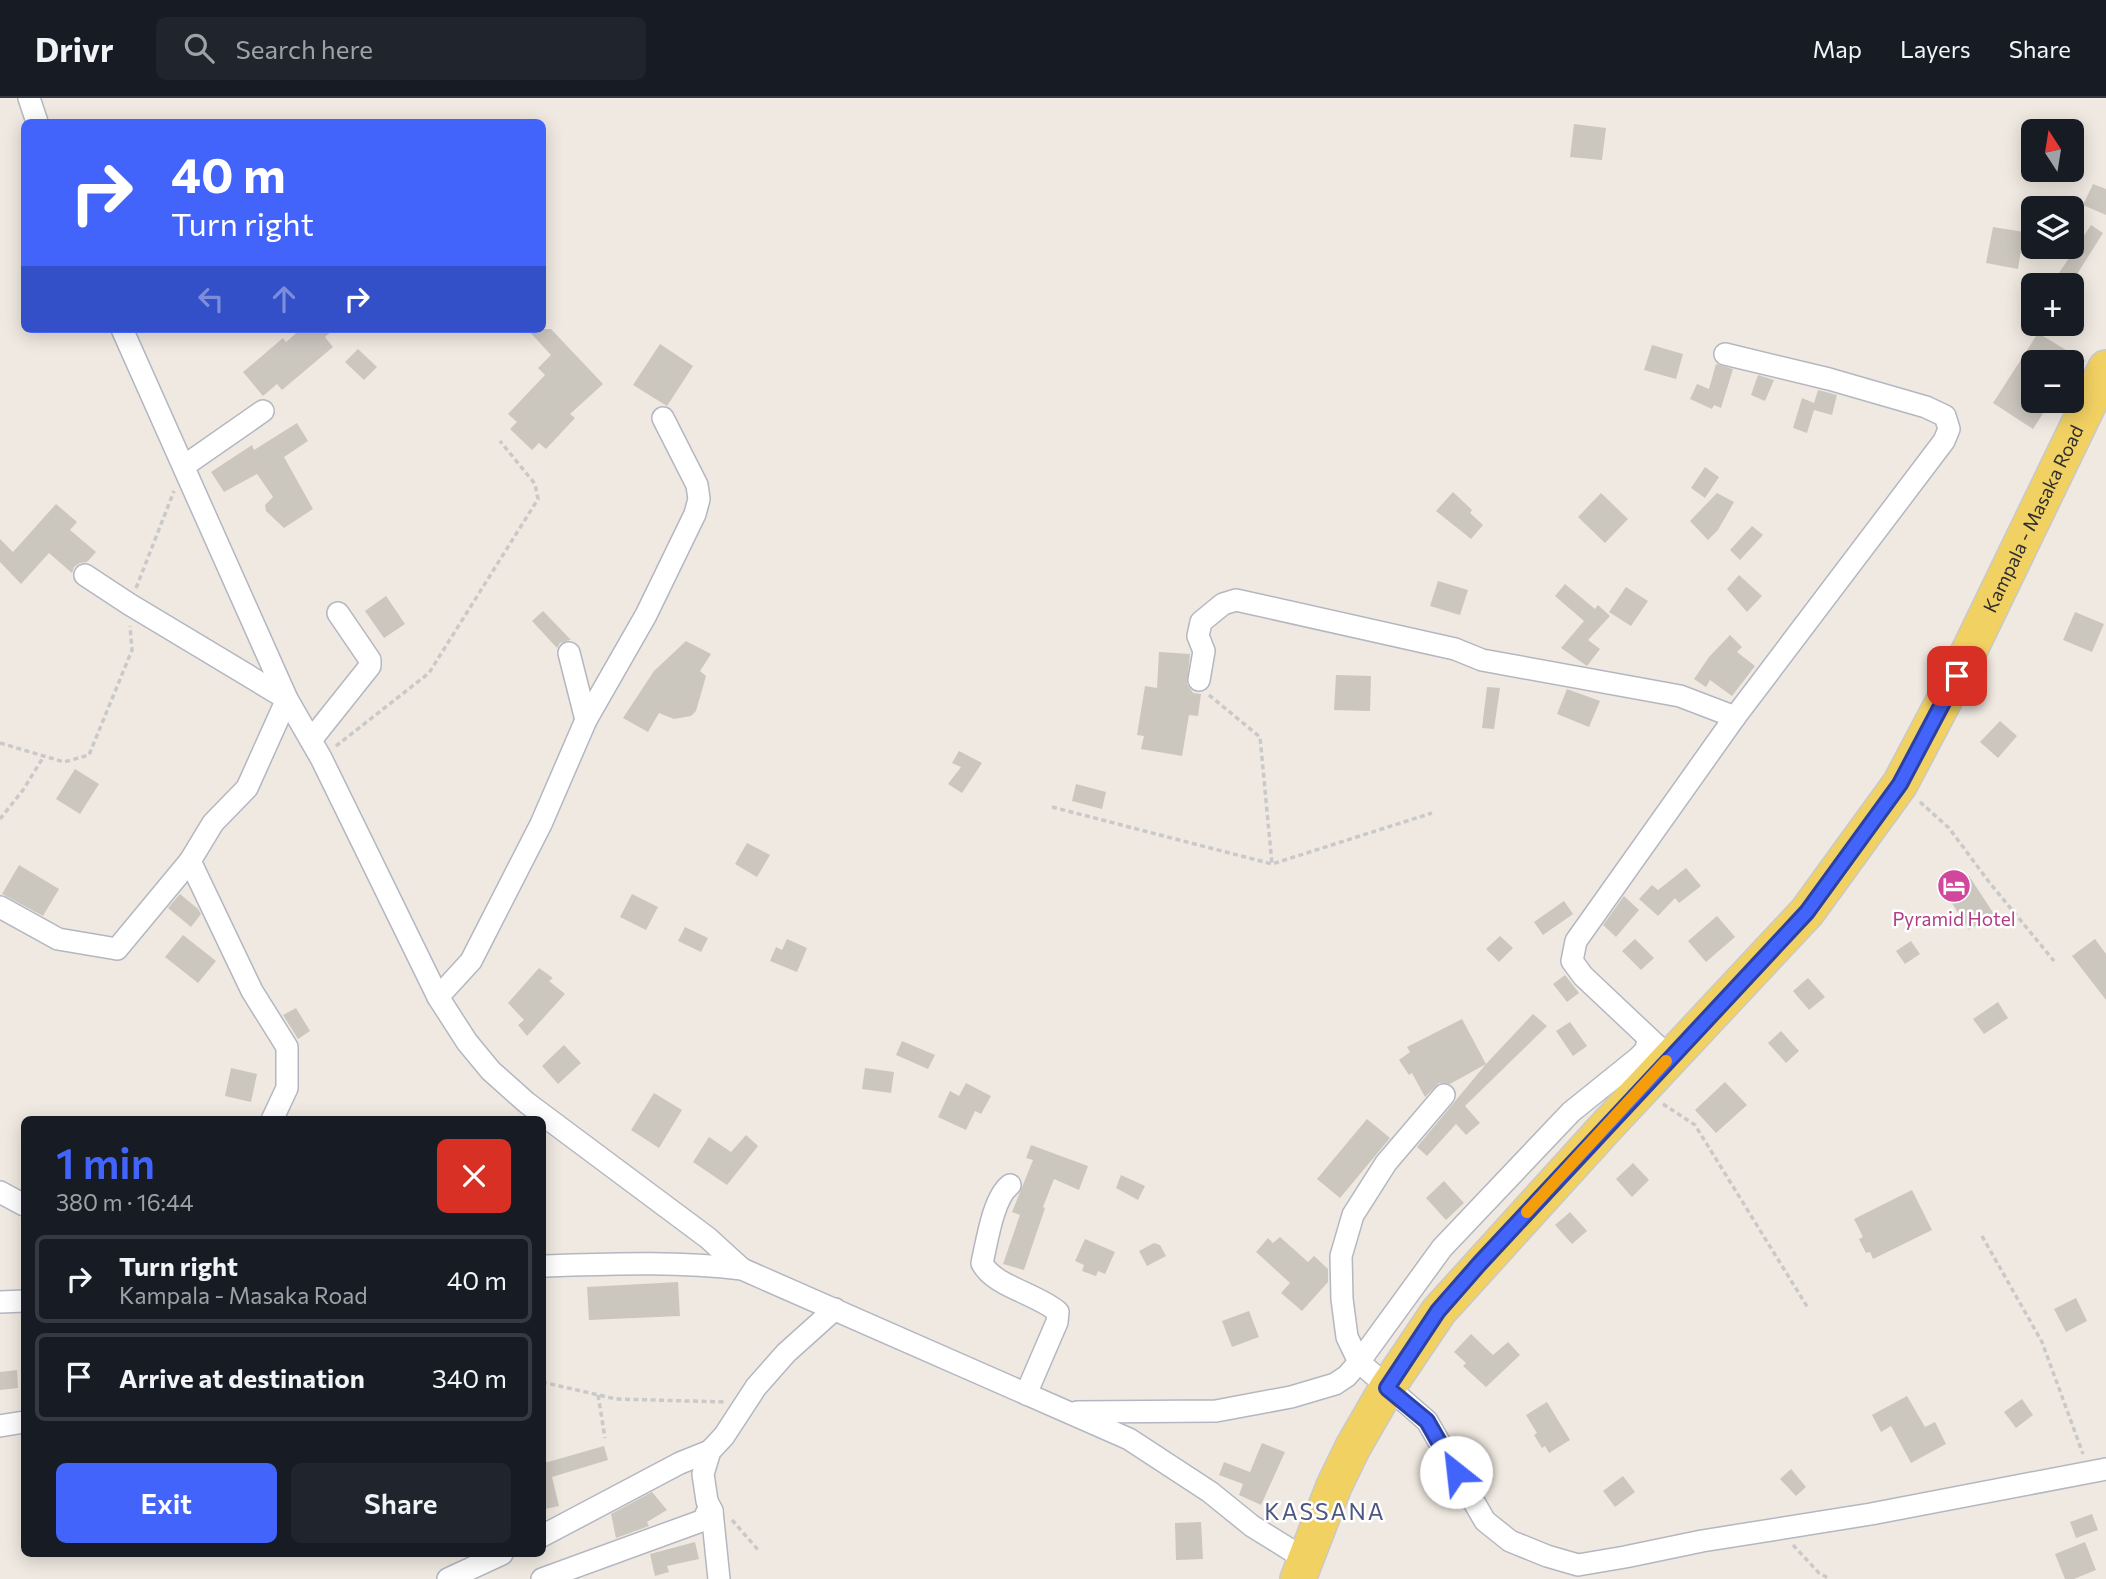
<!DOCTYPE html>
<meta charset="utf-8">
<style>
:root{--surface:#171b24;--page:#20242c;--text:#f1f3f6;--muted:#9ea1a6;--line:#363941;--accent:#4264fb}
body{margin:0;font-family:Commissioner,sans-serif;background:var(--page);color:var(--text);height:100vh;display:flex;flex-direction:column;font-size:26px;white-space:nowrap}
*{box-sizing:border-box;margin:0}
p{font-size:23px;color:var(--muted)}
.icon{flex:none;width:38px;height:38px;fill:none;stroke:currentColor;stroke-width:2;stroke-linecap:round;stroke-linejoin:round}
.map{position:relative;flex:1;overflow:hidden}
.drawer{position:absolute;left:21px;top:1018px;width:525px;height:441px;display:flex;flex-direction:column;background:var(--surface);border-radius:10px;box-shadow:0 4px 18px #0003}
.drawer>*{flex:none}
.guide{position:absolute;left:21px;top:21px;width:525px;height:214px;border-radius:10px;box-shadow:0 4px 18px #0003;background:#4264fb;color:#fff;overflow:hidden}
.needle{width:46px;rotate:348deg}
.controls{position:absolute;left:2021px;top:21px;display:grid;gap:14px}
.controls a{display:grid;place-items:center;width:63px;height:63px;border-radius:10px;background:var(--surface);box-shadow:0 4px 18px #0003;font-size:35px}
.pin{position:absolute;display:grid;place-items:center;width:60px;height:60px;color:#fff;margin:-30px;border-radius:14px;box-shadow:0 4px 10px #0006}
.me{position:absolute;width:77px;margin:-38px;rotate:331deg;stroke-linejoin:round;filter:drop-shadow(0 0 5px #0008)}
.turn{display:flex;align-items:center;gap:24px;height:147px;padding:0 35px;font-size:32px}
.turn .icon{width:91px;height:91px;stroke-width:2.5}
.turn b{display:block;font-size:49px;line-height:60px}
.lanes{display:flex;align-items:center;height:66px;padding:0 35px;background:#0003;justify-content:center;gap:35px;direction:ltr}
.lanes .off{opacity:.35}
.round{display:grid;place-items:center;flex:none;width:74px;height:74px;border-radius:10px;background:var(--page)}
.summary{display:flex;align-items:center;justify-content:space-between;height:119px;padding:0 35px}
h1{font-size:42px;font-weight:600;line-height:52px;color:var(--accent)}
.primary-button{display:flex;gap:14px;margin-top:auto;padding:14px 35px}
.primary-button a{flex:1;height:80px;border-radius:10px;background:var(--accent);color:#fff;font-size:28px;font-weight:600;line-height:80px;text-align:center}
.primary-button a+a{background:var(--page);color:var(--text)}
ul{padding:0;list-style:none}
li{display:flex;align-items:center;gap:21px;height:88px;margin:0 14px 10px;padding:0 21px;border:4px solid var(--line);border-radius:10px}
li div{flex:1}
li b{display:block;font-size:26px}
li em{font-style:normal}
header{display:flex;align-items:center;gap:42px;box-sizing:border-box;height:98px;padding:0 35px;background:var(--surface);border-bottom:2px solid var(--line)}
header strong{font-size:33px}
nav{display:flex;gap:38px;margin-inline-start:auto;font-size:24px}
.search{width:490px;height:63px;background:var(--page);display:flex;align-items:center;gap:18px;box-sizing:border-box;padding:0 24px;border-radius:10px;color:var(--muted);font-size:26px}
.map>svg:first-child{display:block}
</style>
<header>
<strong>Drivr</strong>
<div class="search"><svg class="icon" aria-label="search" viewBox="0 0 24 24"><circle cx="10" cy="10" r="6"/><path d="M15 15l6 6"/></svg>Search here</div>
<nav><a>Map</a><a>Layers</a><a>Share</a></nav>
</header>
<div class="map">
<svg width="2106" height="1481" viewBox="0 0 2106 1481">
<rect width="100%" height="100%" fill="#efe9e1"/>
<!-- building -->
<g fill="#cbc7bf">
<path d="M1574,26L1606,30L1602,62L1570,59Z"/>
<path d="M2093,86L2106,91V117L2083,107Z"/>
<path d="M2091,127L2103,135L2072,184L2059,175Z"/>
<path d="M1993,129L2024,134L2018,171L1986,165Z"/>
<path d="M301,231H334L325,239L333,249L282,292L277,286L263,298L243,274L283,240L286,244Z"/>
<path d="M527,231H551L603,286L570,316L575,320L546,351L539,345L532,352L510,331L517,324L508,316L545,277L538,270L551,257Z"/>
<path d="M2038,235L2086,264H2034V303H2051L2033,331L1993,305Z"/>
<path d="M660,246L693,268L667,308L633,287Z"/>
<path d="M1652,247L1683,256L1676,281L1644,272Z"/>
<path d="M358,251L377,269L364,282L345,264Z"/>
<path d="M1716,266L1733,271L1721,310L1714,307L1712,311L1690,301L1697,286L1709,291Z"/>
<path d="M1758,277L1774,282L1765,303L1751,297Z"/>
<path d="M1818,292L1837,297L1832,317L1814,312L1807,335L1793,330L1802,300L1814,305Z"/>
<path d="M297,325L308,343L284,359L313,411L284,430L266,413L265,407L273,399L257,376L224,394L211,374L252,347L254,352Z"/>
<path d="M1705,369L1719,379L1705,400L1691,390Z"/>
<path d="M1453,394L1472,412L1470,415L1483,427L1471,441L1436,413Z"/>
<path d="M1601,395L1628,421L1605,445L1578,419Z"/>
<path d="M1717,395L1734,404L1718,432L1708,442L1690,423Z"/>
<path d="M56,406L77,424L70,432L96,454L87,464L80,465L74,469L72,475L49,455L21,486L0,464V441L13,454Z"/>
<path d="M1752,428L1763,437L1740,462L1730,452Z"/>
<path d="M1739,477L1762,498L1747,514L1727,491Z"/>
<path d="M1438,483L1468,492L1460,517L1430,508Z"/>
<path d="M1565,486L1595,511L1598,507L1610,518L1588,542L1600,551L1587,568L1561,550L1584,523L1555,498Z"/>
<path d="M1626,489L1648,503L1631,528L1609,514Z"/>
<path d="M386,498L405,526L384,540L365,513Z"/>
<path d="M543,513L571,542H570L560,545L557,550L532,523Z"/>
<path d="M2075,514L2104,526L2092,554L2063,542Z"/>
<path d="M1730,537L1742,549L1737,554L1755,568L1732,598L1710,582L1706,589L1694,581L1709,559Z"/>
<path d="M686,543L711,556L700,573L706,578L696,613L691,618L674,621L659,615L648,634L623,620L654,573Z"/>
<path d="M1159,554L1190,556L1187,586L1193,595L1201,596L1198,618L1189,617L1182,658L1141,651L1144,638L1137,637L1145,588L1157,590Z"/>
<path d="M1336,577L1371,578L1370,613L1334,612Z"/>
<path d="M1487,589L1500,590L1494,631L1482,630Z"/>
<path d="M1567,591L1600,603L1589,629L1557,616Z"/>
<path d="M2000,623L2017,638L1998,660L1980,644Z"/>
<path d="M959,653L982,665L962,695L948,686L961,669L952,665Z"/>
<path d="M75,671L99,686L80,716L56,701Z"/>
<path d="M1076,686L1106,694L1102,711L1072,703Z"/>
<path d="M747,745L770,757L757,779L735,766Z"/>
<path d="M19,767L59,791L43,818L2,796Z"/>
<path d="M1686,770L1701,788L1679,805L1675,800L1658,818L1639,801L1652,787L1658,792Z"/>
<path d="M1969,778L1994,816L1969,832L1945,794Z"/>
<path d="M180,796L198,811L201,816L191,829L168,810Z"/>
<path d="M632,796L658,809L646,832L620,819Z"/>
<path d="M1624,798L1639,812L1616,839L1603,827Z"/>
<path d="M1564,803L1573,816L1543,837L1534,824Z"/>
<path d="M1717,818L1735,839L1706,864L1688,843Z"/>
<path d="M685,829L708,840L701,854L678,843Z"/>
<path d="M183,837L216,863L198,885L165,859Z"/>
<path d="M1500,838L1513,850L1499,864L1486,851Z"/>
<path d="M787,841L807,850L797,874L770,863L776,849L782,852Z"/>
<path d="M1635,841L1654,860L1641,872L1622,853Z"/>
<path d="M2095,841L2106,856V902L2072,858Z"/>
<path d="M1911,843L1920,856L1905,866L1896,853Z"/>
<path d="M539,870L553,880L549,883L565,896L527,938L518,927L524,922L508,905Z"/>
<path d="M1565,877L1579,895L1567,904L1553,886Z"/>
<path d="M1808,880L1825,899L1809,912L1793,893Z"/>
<path d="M1998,904L2008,920L1984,936L1973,921Z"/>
<path d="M296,910L310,933L298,941L283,917Z"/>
<path d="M1533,916L1547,928L1465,1008L1480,1025L1466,1037L1456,1026L1427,1058L1417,1049L1486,966L1450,986L1439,985L1425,999L1412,975L1409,977L1399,962L1410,954L1407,949L1462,921L1486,966Z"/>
<path d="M1570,924L1587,948L1573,958L1556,933Z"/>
<path d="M1781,933L1799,953L1786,965L1768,945Z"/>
<path d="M902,943L935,957L928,971L896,957Z"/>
<path d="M564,947L581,965L558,986L542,968Z"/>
<path d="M231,970L257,976L251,1004L225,998Z"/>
<path d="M865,970L894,974L891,995L862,991Z"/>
<path d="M1725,984L1747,1007L1716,1035L1695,1012Z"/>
<path d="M966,985L991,998L981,1016L975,1013L966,1032L938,1019L950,993L959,998Z"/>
<path d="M654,995L682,1012L659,1050L631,1032Z"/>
<path d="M1367,1021L1390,1040L1340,1100L1317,1081Z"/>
<path d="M746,1037L758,1048L727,1087L693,1064L709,1039L731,1054Z"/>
<path d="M1031,1047L1088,1068L1079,1092L1054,1081L1043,1109L1045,1110L1024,1172L1003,1166L1020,1117L1012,1114L1033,1062L1026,1060Z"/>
<path d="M1633,1065L1649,1082L1632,1099L1616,1081Z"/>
<path d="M1121,1077L1145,1088L1138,1102L1116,1090Z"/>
<path d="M1444,1083L1464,1105L1446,1122L1426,1100Z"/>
<path d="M1912,1092L1932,1132L1873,1161L1870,1154L1866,1155L1859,1141L1863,1139L1854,1121Z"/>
<path d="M1570,1114L1587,1133L1572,1146L1555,1127Z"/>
<path d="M1280,1139L1308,1164L1314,1158L1328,1171V1184L1302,1213L1281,1195L1290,1185L1256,1154L1268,1140L1273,1145Z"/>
<path d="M1085,1141L1115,1154L1105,1176L1098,1173L1096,1178L1082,1173L1084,1167L1075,1163Z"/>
<path d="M1154,1145L1160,1147L1166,1158L1147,1168L1139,1153Z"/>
<path d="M678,1184L680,1218L589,1222L587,1189Z"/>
<path d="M2076,1200L2087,1223L2066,1234L2054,1211Z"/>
<path d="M1249,1213L1259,1239L1232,1249L1222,1223Z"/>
<path d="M1471,1236L1493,1257L1508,1244L1520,1257L1486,1289L1463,1268L1466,1265L1454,1254Z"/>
<path d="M17,1272L18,1290L0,1292V1274Z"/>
<path d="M1907,1298L1925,1329L1935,1324L1946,1346L1911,1365L1891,1328L1881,1334L1872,1317Z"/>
<path d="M2022,1301L2033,1317L2016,1330L2004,1314Z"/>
<path d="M1547,1304L1570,1342L1549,1355L1545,1348L1542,1350L1534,1337L1537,1335L1526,1317Z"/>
<path d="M1262,1345L1285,1354L1261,1407L1239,1397L1243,1386L1219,1377L1224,1364L1250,1374Z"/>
<path d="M604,1348L608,1362L552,1379L559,1408L545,1411L542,1402V1363L548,1364Z"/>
<path d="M1791,1371L1806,1389L1796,1398L1780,1381Z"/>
<path d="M1623,1378L1635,1394L1615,1409L1603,1393Z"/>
<path d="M652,1394L667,1412L647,1424L649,1428L616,1440L611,1416Z"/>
<path d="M2092,1416L2098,1432L2076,1440L2070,1424Z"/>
<path d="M1201,1424L1203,1461L1176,1462L1175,1425Z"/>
<path d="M695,1444L699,1461L667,1468L669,1474L655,1478L650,1456Z"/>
<path d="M2085,1444L2096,1472L2074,1481H2065L2055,1456Z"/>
</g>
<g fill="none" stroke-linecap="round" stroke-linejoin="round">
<!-- street casing -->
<g stroke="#b4b7c1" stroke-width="24">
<g id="street">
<path d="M29,0L37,24"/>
<path d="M122,231L287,601L321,660L438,899L467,944L491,973L527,1005L708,1140L742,1171"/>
<path d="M184,368L263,313"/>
<path d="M85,477L129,506L287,601L247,690L213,725L190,763L252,893L287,949V990L272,1022"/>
<path d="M569,555L586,622"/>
<path d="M1199,582L1204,553L1198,538L1201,524L1223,506L1236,502L1455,551L1482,562L1680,598L1735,619"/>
<path d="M311,642L370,568V562L338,515"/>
<path d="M0,809L58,841L117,851L190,763"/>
<path d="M438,899L471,863L541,726L586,622L646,517L695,416L699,401L697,387L663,320"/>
<path d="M1670,960L1583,878L1572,863L1576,843L1735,619L1944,343L1949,331L1945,318L1926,309L1829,281L1725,256"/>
<path d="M1444,997L1386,1065L1353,1117L1341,1158L1342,1201L1347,1239L1359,1264L1427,1323L1485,1423L1510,1443L1547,1458L1578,1467L1625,1459L1702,1443L1871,1416L2106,1371"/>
<path d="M1010,1087C993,1100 987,1144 982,1165C993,1188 1038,1196 1058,1214L1057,1224L1026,1296"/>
<path d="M0,1094L24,1107"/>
<path d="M542,1168C609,1166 676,1163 742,1171L1129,1341L1210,1394L1252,1428L1305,1461"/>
<path d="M0,1204L24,1203"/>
<path d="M1077,1314L1216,1313L1291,1299L1335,1286L1347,1278L1359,1264L1442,1150L1571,1014L1638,960L1645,953L1649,941"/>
<path d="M0,1328L24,1324"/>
<path d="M542,1438L680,1365L710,1353"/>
<path d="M448,1481L502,1456"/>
<path d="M542,1481L704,1422L706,1416L712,1413"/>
<path d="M719,1481L712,1413L707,1403L703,1376L710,1353L724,1338L756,1289L786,1255L835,1211"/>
</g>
</g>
<!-- primary casing -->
<g stroke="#c9c9c9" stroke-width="38">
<g id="primary">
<path id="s1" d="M1298,1481L1334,1388L1353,1349L1387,1290L1439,1213L1605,1030L1807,814L1900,686L1957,578L2106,270"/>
</g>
</g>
<!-- path -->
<g stroke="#c9c9c9" stroke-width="3.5" stroke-dasharray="5 3.5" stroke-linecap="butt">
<path d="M136,490L174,393"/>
<path d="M1209,597L1260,639L1272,766"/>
<path d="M0,645L64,664L89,657L132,552L130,528"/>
<path d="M336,648L429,575L538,401L535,386L500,343"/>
<path d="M1920,704L1949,730L1989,784L2054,863"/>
<path d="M1052,709L1272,766L1432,715"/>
<path d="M0,721L23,692L44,658"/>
<path d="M1663,1006L1695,1027L1808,1210"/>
<path d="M1982,1138L2042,1244L2083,1356"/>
<path d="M542,1284L616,1301L725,1304"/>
<path d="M598,1297L605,1340"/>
<path d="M732,1422L760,1454"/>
<path d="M1793,1447L1819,1475L1830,1481"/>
</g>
<!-- street -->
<use href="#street" stroke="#fff" stroke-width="21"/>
<!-- primary -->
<use href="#primary" stroke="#f2d163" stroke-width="35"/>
</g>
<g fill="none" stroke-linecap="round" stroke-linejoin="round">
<!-- route casing -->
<g stroke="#2b41a3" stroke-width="18">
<path id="route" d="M1456,1374L1427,1323L1387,1290L1438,1213L1480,1165L1807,814L1900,686L1957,578"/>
</g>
<!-- route -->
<use href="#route" stroke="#4264fb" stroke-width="12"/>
<!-- slow -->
<path stroke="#f59e0b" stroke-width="12" d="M1527,1114L1666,963"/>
</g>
<!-- icons -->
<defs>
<g id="hotel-disc" transform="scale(1.75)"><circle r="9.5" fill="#d1479c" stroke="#fff"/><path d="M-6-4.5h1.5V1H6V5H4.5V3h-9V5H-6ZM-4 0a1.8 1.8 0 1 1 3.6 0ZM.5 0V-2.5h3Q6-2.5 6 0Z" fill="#fff"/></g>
</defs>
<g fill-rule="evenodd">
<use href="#hotel-disc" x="1954" y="788"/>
</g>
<g text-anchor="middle" stroke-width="5" stroke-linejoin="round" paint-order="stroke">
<!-- street labels -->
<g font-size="19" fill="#2e2e2e" stroke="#fff">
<text dy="7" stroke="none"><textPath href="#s1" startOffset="1302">Kampala - Masaka Road</textPath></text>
</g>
<!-- hotel labels -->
<g font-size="19" fill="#b23c85" stroke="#fff">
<text x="1954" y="828">Pyramid Hotel</text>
</g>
<!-- quarter labels -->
<g font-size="23" letter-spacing="2" fill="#4d5680" stroke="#fff">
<text x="1325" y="1422">KASSANA</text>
</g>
</g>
</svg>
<div class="controls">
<a><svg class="needle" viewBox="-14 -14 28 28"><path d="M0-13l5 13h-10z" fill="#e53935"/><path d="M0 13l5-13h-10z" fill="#9ea1a6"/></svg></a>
<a><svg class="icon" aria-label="layers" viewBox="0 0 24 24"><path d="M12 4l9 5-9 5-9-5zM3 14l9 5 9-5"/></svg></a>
<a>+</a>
<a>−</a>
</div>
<div class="pin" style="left:1957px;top:578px;background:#d93025"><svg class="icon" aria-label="arrive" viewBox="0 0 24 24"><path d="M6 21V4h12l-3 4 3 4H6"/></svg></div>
<svg class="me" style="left:1456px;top:1374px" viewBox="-20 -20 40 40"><circle r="19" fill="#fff"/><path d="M0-13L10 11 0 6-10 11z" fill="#4264fb"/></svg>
<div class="guide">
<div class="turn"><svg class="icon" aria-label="right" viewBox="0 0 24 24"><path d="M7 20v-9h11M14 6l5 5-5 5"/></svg><div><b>40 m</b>Turn right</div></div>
<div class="lanes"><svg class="icon off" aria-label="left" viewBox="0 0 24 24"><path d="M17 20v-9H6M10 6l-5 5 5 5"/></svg><svg class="icon off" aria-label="ahead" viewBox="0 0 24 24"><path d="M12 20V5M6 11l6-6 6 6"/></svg><svg class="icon" aria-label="right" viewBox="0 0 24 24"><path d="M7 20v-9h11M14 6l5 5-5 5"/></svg></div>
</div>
<section class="drawer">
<div class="summary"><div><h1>1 min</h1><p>380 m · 16:44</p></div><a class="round" style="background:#d93025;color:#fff"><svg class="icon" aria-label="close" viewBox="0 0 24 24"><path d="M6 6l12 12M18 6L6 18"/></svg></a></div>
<ul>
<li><svg class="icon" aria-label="right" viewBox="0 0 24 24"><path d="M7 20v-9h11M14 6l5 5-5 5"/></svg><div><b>Turn right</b><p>Kampala - Masaka Road</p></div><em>40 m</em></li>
<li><svg class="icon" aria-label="arrive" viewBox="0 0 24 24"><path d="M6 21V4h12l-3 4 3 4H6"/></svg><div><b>Arrive at destination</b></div><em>340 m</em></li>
</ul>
<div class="primary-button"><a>Exit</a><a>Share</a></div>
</section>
</div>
